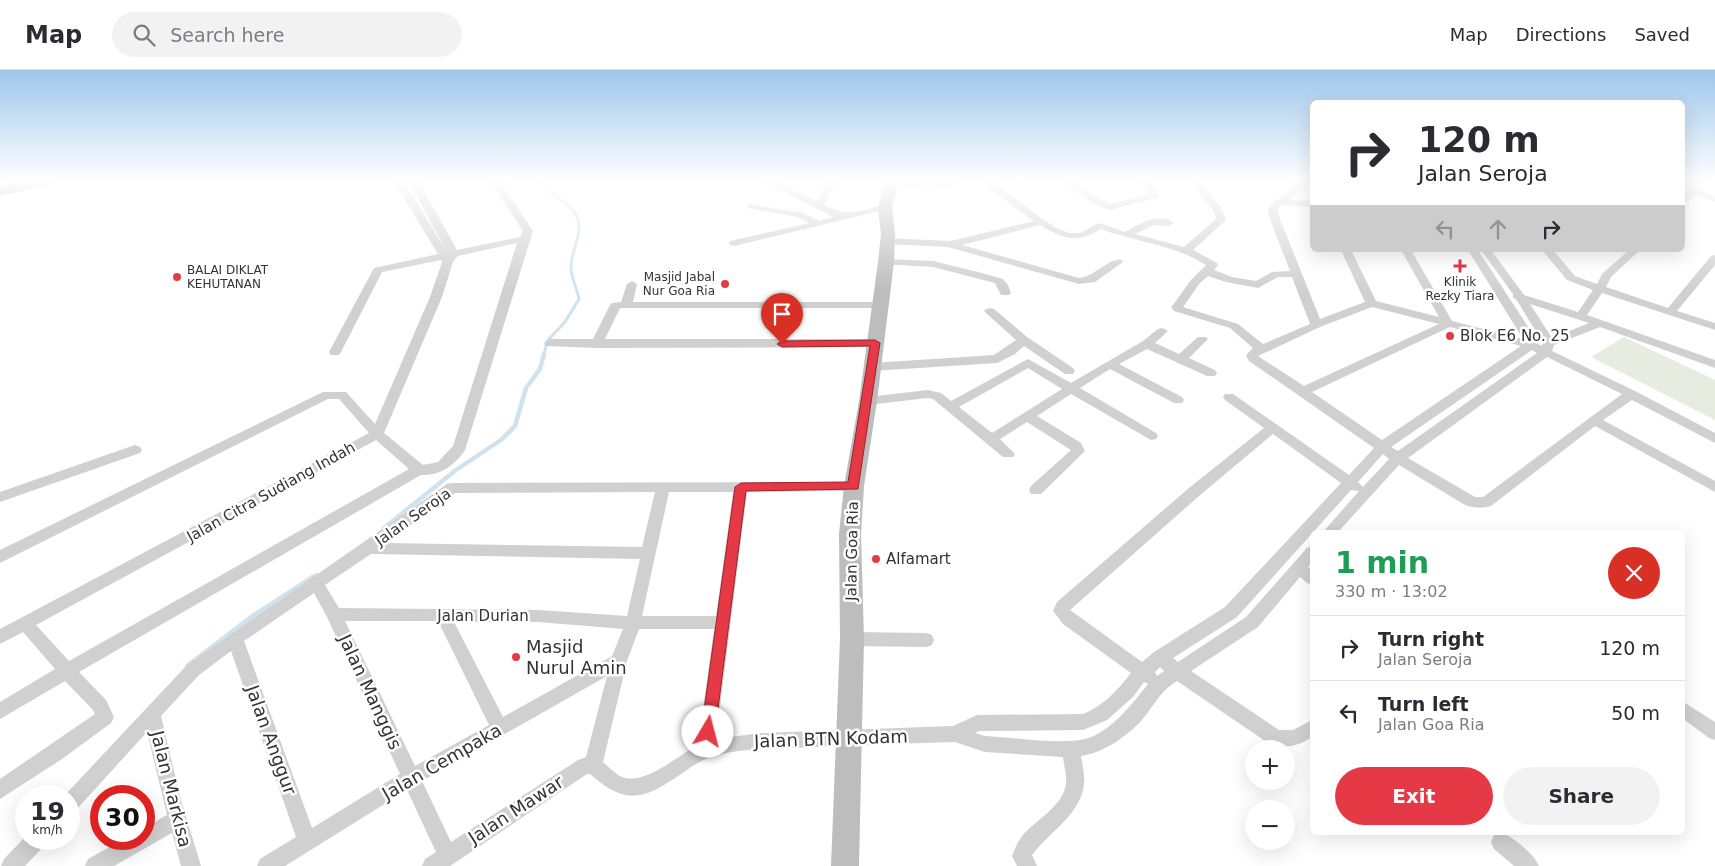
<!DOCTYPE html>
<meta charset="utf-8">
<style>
:root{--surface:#fff;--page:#f2f2f3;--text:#2b2b33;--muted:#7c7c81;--line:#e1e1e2;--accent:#e63946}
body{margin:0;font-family:"DejaVu Sans",sans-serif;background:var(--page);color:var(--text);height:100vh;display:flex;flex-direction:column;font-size:19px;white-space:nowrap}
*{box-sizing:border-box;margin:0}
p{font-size:16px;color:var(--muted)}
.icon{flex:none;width:28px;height:28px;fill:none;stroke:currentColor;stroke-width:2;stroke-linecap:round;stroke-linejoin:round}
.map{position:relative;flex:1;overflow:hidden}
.drawer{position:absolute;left:1310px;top:460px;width:375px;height:305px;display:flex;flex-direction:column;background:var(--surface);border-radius:8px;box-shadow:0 5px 20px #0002}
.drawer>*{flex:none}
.top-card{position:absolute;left:1310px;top:30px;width:375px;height:152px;border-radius:8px;box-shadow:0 5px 20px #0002;background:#fff;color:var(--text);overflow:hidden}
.buttons{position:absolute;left:1245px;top:670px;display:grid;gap:10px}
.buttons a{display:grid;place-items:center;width:50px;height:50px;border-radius:50%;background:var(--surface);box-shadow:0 5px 20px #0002;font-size:25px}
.speed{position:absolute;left:15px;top:715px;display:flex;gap:10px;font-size:25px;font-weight:700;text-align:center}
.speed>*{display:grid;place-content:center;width:65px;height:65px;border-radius:50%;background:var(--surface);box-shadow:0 5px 20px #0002;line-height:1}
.speed small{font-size:12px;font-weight:400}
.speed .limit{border:8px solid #d22;background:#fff;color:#111}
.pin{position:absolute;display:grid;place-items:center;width:42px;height:42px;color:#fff;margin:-51px -21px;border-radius:50% 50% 50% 0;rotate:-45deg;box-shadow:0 0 5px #0007}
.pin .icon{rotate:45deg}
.me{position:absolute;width:55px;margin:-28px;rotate:8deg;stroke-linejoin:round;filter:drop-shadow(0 0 4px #0008)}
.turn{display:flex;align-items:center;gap:18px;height:105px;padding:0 25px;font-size:22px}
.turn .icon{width:65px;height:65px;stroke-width:2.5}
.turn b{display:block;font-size:35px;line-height:42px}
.lanes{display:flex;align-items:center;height:48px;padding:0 25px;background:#0003;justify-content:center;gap:25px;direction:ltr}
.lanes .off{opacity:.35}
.round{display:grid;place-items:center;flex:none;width:52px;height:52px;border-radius:26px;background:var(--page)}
.headline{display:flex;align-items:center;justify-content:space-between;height:85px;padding:0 25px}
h1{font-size:30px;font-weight:700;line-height:38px;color:#1e9e55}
.button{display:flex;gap:10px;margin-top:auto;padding:10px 25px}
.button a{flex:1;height:58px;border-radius:30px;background:var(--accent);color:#fff;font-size:20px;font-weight:700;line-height:58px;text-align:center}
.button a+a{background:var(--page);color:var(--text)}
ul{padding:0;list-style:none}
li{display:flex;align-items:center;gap:15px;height:65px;padding:0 25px;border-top:1px solid var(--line)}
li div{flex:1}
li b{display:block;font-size:19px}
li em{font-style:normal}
header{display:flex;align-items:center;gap:30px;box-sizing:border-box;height:70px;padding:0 25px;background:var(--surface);border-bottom:1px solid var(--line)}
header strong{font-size:24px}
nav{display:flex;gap:28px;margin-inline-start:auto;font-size:18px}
.search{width:350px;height:45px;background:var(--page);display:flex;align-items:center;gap:12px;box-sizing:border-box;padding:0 18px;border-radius:28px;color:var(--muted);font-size:19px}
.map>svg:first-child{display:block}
</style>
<header>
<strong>Map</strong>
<div class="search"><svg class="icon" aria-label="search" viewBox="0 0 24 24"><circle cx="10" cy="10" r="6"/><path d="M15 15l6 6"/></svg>Search here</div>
<nav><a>Map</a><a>Directions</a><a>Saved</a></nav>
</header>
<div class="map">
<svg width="1715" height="796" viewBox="0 0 1715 796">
<rect width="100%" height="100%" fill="#fff"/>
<!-- green -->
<path fill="#e6ecdf" d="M1624,267L1715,310V350L1591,287Z"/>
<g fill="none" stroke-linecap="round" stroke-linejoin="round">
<!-- stream-far2 -->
<path stroke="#cfe2ee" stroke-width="3" d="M540,110C548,126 568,130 576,145C585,164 570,180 571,199C572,209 577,219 579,229L565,252L547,271L544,285"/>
<!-- stream-far1 -->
<g stroke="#cfe2ee" stroke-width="4.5">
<path d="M384,458L456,400L501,370L515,356L526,318L540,299L544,284"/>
<path d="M310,509L316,505"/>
</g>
<!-- stream -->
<path stroke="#cfe2ee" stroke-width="5.5" d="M188,596L252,547L312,508"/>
<!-- minor -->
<g fill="#d0d0d0" fill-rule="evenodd">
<path d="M393,110H403L447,182L408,110H418L457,180L520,167L523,161L489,110H499L533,161L465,380C455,395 440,406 421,405L79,602L106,630L114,647L111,653L62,689L0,729V709L95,644L93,640L65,611L0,649V632L55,599L23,562L0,574V559L369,363L339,329H328L0,493V480L323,322H346L375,354L430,227L442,192L441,190L382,202L341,282L339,285H331L329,282L374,198L438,184ZM517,173L453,376L438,392L423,395L384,363L442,227L453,192L458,186ZM376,370L409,399L69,591L36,555Z"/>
<path d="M760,110H772L817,131L827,110H837L824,135C851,148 858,141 885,134L890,137L888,139L734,176L730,175L729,173L730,171L809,153L797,147L748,138V134L800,142L820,151L833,147Z"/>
<path d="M892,110L926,113L965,110C949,124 908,119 889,115V111Z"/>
<path d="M1068,110H1079L1076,113L1077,115L1110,134L1149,124L1148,121L1137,110H1147L1156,118L1159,126L1157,128L1110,140L1098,136L1071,119L1065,113Z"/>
<path d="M1188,110H1198L1221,137L1226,150L1193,180L1217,193L1218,195L1214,200L1232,207L1256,211L1272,202L1290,201L1268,144L1269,136L1304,110H1312V113L1289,130L1312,131V137L1281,135L1279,137L1278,144L1320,249L1365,232L1341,180H1351L1376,231L1439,247L1401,180H1411L1452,251L1523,269L1468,180H1478L1534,266L1536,273L1542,276L1543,273L1516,229L1513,228V224L1481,180H1491L1524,225L1578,242L1593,220L1567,210L1542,180H1553L1575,206L1597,214L1602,204L1629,180H1640L1611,207L1606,217L1668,238L1711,186L1715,185V195L1677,241L1715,253V260L1602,223L1587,245L1715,290V298L1600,257L1554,275L1552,281L1635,321L1715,363V373L1632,330L1603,350L1715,411V422L1595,356L1491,436C1481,439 1474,438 1465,435L1399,395L1338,462H1323L1359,421L1351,420L1237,547L1173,588L1178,592L1246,547L1307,478L1312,476V492L1308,497L1312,500V515L1307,513L1300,507L1258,557L1191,601L1279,660H1293L1312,650V667C1297,677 1285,679 1268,673L1177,611C1158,623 1155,635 1141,651C1126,667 1103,683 1081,686C1082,695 1085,704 1084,713C1082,744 1049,762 1032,785L1037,796H1017L1012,786C1015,778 1018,771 1023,765C1036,750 1063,736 1066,714C1067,705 1064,696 1063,687L985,682L955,672C902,674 849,675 796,678C770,679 743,678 717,685C689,692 669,719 640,725C620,729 604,716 590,704H587L450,796H422L425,789L436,782L407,720L285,796H257L260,789L296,767L231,581L199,605L161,646L181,730L201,796H181L172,763L114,796H85L88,789L124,769H144V758L167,745L147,662L76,740L69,743V726H64L187,595L447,414L452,413L859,412L861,416L859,420L854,421L747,422L716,669L760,663L953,656L977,645L1083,644C1103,636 1118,620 1131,603L1063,554L1053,541L1057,532L1189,418L1264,358L1225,330L1223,327L1225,324H1233L1349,405L1374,378L1249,291L1246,285L1253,278L1230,258L1174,241L1171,237L1173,235L1191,210L1206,195C1175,175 1136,172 1101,159C1076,174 1064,169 1040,155L962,175L1079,208C1096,206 1109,187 1122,190L1123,192L1095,212L1079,214L948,177L887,174L882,171L887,168L951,171L1034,151L985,116V112L988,111C1011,118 1053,168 1079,163C1086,161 1092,155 1100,153L1125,162C1138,154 1160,141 1174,153L1169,156L1154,155L1135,164L1184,177L1216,149L1213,140ZM1208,206L1226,212L1258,218L1278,207H1292L1310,254L1263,274L1238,254L1183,237L1199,214ZM1530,234L1589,253L1552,268ZM1372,237L1439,254L1304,316L1258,286L1320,257ZM1450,257L1521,276L1382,370L1312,322ZM1532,280L1537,283L1398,381L1391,377ZM1547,287L1622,324L1483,427H1475L1408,388ZM1273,364L1341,413L1225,537L1154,582L1142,592L1070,540L1199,426ZM1383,384L1389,389L1363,417L1358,412ZM655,422L642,477L386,473L455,423ZM669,422H733L716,546H642ZM371,484L640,489L627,546L538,540L339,538L325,515ZM314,523L327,547L400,704L312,758L244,571ZM345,551H438L489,655L415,696ZM454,552H538L623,559L612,586L503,647ZM639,559H714L698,675C678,685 645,716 622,707C615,704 609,697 603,692L627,591ZM1160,597L1164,601L1157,606L1155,602ZM607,606L586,687L578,690L451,772L422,711ZM1144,612L1148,614C1133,633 1110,663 1085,669C1061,675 1011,667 985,666L975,663L979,661L1083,660L1107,650L1133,627Z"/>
<path d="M1682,114L1715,126V132L1695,125L1682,136V127L1687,122L1682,120Z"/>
<path d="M886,189L933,191L978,202L1003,209L1008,215L1011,223L1009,225H1001L995,213L933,197L882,194L881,192L882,190Z"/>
<path d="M632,211L637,214L633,232H880L886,235L880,238H620L605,269H875L881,273L875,277L597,278L546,276L544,273L550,269H593L610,235L612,233L621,232L627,214Z"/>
<path d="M990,238L994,239L1027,267L1073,298L1075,301L1073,304H1065L1024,276L1015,284L997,293L872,301L866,297L872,293L994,285L1016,270L986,243L984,241L986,239Z"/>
<path d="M1162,258L1168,261L1155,273L1179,284L1198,267H1206L1208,269L1189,288L1215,300L1217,303L1215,306H1207L1147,279L1119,294L1182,327L1184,330L1182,333H1174L1110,299L1080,318L1156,363L1158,366L1156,369L1151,370L1071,324L1037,346L1081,373L1085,381L1041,424H1031L1029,420L1031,416L1071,380L1027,352L1000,369L1015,384L1013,387H1003L933,329L928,328L868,335L862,331L868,327L928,320L941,323L951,331L1028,289L1071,313L1143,271L1158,259ZM1028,298L1062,319L992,363L959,337Z"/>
<path d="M135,375L140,377L142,380L140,383L0,432V422Z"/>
<path d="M852,562L926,563L932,565L934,570L932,575L926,577L852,576L846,574L844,569L846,564Z"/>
<path d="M1682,631L1715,652V670L1709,668L1682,648Z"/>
<path d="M1501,762C1514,768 1533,783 1539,796H1514L1494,779L1491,772L1494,765Z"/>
<path d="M26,766V769H47L44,776L25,796H1L4,789Z"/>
</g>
<!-- secondary -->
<path fill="#bdbdbd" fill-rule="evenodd" d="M886,110H900L892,137L895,164L894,192L877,331L864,416L861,464L864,569L859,796H831L840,569L839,464L844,416L859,331L878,192L881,164L878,137Z"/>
<!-- trunk -->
<path fill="#a2a2a2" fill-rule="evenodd" d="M29,110H59L57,113L0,126V116Z"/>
</g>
<!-- sky -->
<linearGradient id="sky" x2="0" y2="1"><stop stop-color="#9ec6ea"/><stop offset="0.5" stop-color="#fff"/><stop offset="1" stop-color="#fff" stop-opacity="0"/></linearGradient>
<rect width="1715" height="221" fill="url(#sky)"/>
<!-- route -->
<path fill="#e63946" stroke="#96252e" d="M875,270L880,273L858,419L746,421L715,662L713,666L708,668L703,666L701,662L735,417L741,413L848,412L870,276L782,277L777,274L782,271Z"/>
<!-- markers -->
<g fill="#e63946" stroke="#fff" stroke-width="2">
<path d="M1457.5 188.5h5v5h5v5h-5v5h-5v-5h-5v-5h5z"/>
<circle cx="177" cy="207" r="5"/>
<circle cx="725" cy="214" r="5"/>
<circle cx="1450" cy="266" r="5"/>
<circle cx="876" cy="489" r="5"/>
<circle cx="516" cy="587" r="5"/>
</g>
<g text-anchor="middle" stroke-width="5" stroke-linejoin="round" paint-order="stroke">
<!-- far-poi labels -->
<g font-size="12" fill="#333" stroke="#fff" text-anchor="start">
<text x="187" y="204">BALAI DIKLAT<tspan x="187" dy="14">KEHUTANAN</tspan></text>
<text x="715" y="211" text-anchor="end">Masjid Jabal<tspan x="715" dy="14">Nur Goa Ria</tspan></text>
<text x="1460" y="216" text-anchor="middle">Klinik<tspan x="1460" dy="14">Rezky Tiara</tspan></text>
</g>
<!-- poi labels -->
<g font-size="15" fill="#333" stroke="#fff" text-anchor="start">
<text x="1460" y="271">Blok E6 No. 25</text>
<text x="886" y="494">Alfamart</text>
</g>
<!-- street labels -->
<g font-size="15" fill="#333" stroke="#fff">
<text transform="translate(271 422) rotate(-29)" y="5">Jalan Citra Sudiang Indah</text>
<text transform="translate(413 447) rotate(-35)" y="5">Jalan Seroja</text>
<text transform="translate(852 481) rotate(-89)" y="5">Jalan Goa Ria</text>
<text x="483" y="551">Jalan Durian</text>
</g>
<!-- near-poi labels -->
<g font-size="18" fill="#333" stroke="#fff" text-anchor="start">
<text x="526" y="583">Masjid<tspan x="526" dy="21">Nurul Amin</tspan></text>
</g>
<!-- near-street labels -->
<g font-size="18" fill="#333" stroke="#fff">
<text transform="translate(370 622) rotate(65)" y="6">Jalan Manggis</text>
<text transform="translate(831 669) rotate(-2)" y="6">Jalan BTN Kodam</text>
<text transform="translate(271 670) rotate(70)" y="6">Jalan Anggur</text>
<text transform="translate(442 692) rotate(-30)" y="6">Jalan Cempaka</text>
<text transform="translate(171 719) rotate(76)" y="6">Jalan Markisa</text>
<text transform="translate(516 740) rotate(-33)" y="6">Jalan Mawar</text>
</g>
</g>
</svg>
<div class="buttons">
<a>+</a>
<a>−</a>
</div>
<div class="speed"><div>19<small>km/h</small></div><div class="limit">30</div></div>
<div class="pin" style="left:782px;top:274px;background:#d93025"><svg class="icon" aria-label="arrive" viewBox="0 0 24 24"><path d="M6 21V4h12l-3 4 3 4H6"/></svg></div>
<svg class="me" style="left:708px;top:662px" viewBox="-20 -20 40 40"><circle r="19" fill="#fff"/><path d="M0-13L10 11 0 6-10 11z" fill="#e63946"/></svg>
<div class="top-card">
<div class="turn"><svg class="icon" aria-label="right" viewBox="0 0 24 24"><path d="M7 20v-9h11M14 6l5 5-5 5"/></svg><div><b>120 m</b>Jalan Seroja</div></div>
<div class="lanes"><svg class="icon off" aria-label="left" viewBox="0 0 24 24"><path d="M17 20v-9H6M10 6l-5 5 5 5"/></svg><svg class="icon off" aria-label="ahead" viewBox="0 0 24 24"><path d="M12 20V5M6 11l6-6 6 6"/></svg><svg class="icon" aria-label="right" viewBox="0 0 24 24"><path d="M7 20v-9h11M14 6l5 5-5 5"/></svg></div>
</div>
<section class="drawer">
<div class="headline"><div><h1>1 min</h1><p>330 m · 13:02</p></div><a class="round" style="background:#d93025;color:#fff"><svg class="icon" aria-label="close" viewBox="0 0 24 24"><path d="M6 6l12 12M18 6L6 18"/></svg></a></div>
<ul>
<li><svg class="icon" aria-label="right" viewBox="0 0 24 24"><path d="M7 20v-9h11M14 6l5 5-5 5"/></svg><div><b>Turn right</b><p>Jalan Seroja</p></div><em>120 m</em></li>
<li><svg class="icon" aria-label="left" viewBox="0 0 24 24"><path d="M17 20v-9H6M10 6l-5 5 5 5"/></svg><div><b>Turn left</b><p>Jalan Goa Ria</p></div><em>50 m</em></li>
</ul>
<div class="button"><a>Exit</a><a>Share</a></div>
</section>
</div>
